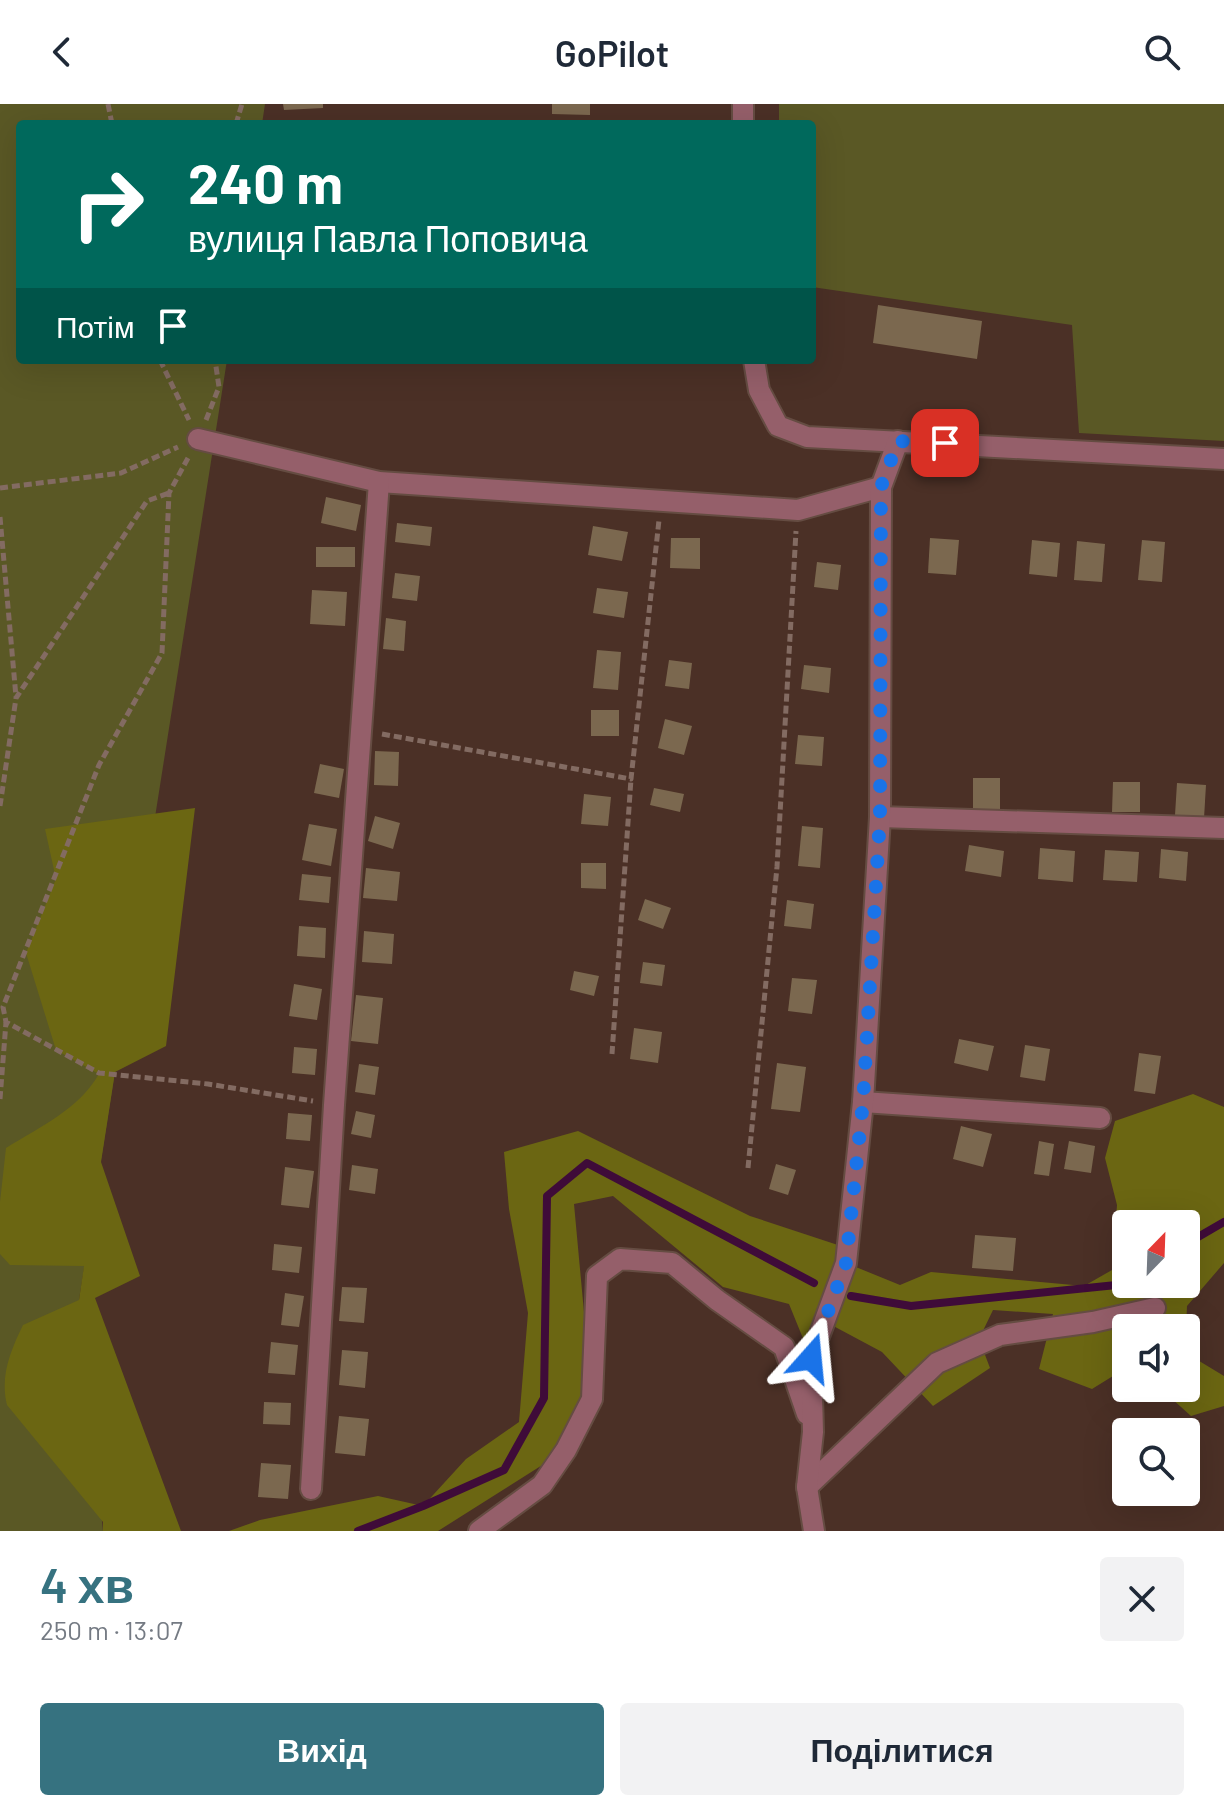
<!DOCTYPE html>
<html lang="uk">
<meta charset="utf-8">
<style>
:root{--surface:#fff;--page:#f2f2f3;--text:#1f2937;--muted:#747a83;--accent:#367280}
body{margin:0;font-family:Barlow,sans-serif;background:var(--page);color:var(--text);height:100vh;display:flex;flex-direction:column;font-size:30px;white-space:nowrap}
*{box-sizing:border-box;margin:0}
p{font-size:26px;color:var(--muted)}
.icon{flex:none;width:44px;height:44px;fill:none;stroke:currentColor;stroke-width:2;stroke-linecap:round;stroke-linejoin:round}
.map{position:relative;height:1427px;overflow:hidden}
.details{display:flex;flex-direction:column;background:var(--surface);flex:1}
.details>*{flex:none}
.top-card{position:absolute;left:16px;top:16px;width:800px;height:244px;border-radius:8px;box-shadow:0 8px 32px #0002;background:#00695c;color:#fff;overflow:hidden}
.needle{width:52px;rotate:23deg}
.buttons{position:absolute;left:1112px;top:1106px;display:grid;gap:16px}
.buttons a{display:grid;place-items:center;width:88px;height:88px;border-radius:8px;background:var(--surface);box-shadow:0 8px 32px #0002;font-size:40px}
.pin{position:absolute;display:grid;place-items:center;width:68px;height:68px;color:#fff;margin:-34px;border-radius:16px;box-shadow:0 4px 12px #0006}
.me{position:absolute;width:88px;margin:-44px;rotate:18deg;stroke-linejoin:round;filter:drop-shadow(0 0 6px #0008)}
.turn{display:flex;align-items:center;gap:28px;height:168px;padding:0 40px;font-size:36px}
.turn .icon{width:104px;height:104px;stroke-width:2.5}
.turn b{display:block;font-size:56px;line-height:68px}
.then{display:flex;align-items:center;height:76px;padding:0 40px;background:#0003;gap:16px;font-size:30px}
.round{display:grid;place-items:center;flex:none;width:84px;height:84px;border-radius:8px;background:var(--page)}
.summary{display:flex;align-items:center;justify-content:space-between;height:136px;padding:0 40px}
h1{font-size:48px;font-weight:600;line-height:60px;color:var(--accent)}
.cta{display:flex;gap:16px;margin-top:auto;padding:16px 40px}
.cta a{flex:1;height:92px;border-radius:8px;background:var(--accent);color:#fff;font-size:32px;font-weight:600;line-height:92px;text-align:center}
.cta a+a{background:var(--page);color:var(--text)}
header{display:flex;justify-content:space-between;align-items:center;height:104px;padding:0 40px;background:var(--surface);font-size:36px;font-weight:600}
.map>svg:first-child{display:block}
</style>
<header><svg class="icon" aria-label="back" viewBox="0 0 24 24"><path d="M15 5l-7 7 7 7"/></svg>GoPilot<svg class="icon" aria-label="search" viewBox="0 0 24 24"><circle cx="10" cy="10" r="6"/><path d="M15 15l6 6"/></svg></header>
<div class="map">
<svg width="1224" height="1427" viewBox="0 0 1224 1427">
<rect width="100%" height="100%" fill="#4b3026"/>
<!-- green -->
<g fill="#5a5825">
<path d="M0,0H265L262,20H20V256H227L79,1196L103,1427H0Z"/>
<path d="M779,0H1224V337L1079,329L1072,221L812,183V20H779Z"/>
</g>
<!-- forest -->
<g fill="#6b6612" fill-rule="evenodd">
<path d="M195,704L166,942L115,968L101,1058L140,1172L95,1194L181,1427H103V1418L7,1301C0,1272 10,1248 23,1221L79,1196L84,1162L10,1161L0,1150V1098L6,1044C40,1023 79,1005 99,970L56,946L26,849L56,775L45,725Z"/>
<path d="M1193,990L1224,1003V1159L1187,1202L1186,1224H1126V1264L1092,1285L1039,1265L1053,1210L993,1206L979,1235L990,1264L933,1302L882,1248L824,1217L811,1254L789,1200L723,1183L613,1092L574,1100L592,1295L566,1346L438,1427H229L260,1416L378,1392L423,1402L466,1355L519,1318L528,1209L509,1105L504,1048L578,1027L750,1112L850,1145L846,1159L900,1181L931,1168L1084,1182L1112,1166L1117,1101L1105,1054L1115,1017ZM1126,1120H1186V1180H1126Z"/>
<path d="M1186,1249L1224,1272V1302L1191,1312L1160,1284H1186Z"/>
</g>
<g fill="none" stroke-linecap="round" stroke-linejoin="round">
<!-- stream -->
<g stroke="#3f0b39" stroke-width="8">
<path d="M1186,1140L1224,1118"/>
<path d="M851,1192L911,1202L1126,1180"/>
<path d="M358,1427L423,1402L504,1366L544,1294L547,1092L587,1059L814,1179"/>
</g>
</g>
<!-- building -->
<g fill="#7b684f">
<path d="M283,0H323V4L284,6Z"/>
<path d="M552,0H590V11L552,10Z"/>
<path d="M878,201L982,217L977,255L873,239Z"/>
<path d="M326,393L361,401L356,427L321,419Z"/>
<path d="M397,419L432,423L430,442L395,438Z"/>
<path d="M593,422L628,428L622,457L588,451Z"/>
<path d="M671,434H700V465L670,464Z"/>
<path d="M930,434L959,436L956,471L928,469Z"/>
<path d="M1032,436L1060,439L1057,473L1029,470Z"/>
<path d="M1142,436L1165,438L1162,478L1138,476Z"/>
<path d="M1077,437L1105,440L1102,478L1074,476Z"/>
<rect x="316" y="443" width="39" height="20"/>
<path d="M817,458L841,461L838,486L814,483Z"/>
<path d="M395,469L420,472L417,497L392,494Z"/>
<path d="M597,484L628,488L624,514L593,509Z"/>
<path d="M312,486L347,488L345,522L310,520Z"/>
<path d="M386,514L406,517L404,547L383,545Z"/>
<path d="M597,546L621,548L618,586L593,584Z"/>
<path d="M669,556L692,559L689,585L665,582Z"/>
<path d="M804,561L831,564L829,589L801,585Z"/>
<rect x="591" y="606" width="28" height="26"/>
<path d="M665,615L692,622L684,651L658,644Z"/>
<path d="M798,631L824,633L822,662L795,660Z"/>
<path d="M375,647L399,648L398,682L374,681Z"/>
<path d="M320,660L344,665L339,694L314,689Z"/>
<path d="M973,674H1000V709L973,708Z"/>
<path d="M1113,678H1140V708H1112Z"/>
<path d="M1177,679L1206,681L1204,714L1175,711Z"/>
<path d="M654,684L684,690L680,708L650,701Z"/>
<path d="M584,690L611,693L608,722L581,720Z"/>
<path d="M375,712L400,719L393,745L368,737Z"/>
<path d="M309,720L337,725L331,762L302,756Z"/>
<path d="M802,722L823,724L820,764L798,762Z"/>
<path d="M969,741L1004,747L1001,773L965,767Z"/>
<path d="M1040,744L1075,747L1073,778L1038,775Z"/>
<path d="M1161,745L1188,748L1186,777L1159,774Z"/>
<path d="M1105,746L1139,748L1137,778L1103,776Z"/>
<path d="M581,759H606V785L581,784Z"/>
<path d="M366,764L400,768L397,797L363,794Z"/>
<path d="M302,770L331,773L329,799L299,796Z"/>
<path d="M645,795L671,804L663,825L638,816Z"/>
<path d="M787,796L814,800L811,825L784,822Z"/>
<path d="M299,822L326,824L325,854L297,852Z"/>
<path d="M364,827L394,830L392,860L362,858Z"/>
<path d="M643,858L665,861L662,882L640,879Z"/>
<path d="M574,867L599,872L594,892L570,886Z"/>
<path d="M792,874L817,876L812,910L788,907Z"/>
<path d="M294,880L322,885L317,916L289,912Z"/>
<path d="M356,891L383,894L378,940L351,937Z"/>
<path d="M634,924L662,928L658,959L630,955Z"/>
<path d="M959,935L994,942L988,967L954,959Z"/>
<path d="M1025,941L1050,945L1045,977L1020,973Z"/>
<path d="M294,943L317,945L315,971L292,969Z"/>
<path d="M1139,949L1161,952L1155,990L1134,987Z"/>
<path d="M777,959L806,963L800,1008L771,1005Z"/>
<path d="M359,960L379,963L375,991L355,988Z"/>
<path d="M356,1007L375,1011L371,1034L351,1030Z"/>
<path d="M288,1009L312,1011L310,1037L286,1035Z"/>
<path d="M961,1022L992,1030L983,1063L953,1055Z"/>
<path d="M1039,1037L1054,1040L1049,1072L1034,1070Z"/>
<path d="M1069,1037L1095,1042L1091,1069L1064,1065Z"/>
<path d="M776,1060L796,1066L788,1091L769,1085Z"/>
<path d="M352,1061L378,1065L375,1090L349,1086Z"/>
<path d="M285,1063L314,1067L309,1104L281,1101Z"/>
<path d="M975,1131L1016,1134L1013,1167L972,1164Z"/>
<path d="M274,1140L302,1143L299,1169L272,1166Z"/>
<path d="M342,1183L367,1184L364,1219L339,1217Z"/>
<path d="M285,1189L304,1192L299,1223L281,1221Z"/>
<path d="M271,1238L298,1241L295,1271L268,1269Z"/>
<path d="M342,1246L368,1248L365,1284L339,1281Z"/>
<path d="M264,1298L291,1299L290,1321L263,1320Z"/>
<path d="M339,1312L369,1315L365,1352L335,1349Z"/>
<path d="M261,1359L291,1361L288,1395L258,1393Z"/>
</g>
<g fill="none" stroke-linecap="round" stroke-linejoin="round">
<!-- minor casing -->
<g stroke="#654c42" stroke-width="24">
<g id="minor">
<path d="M743,0V20"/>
<path d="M754,256L759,286L778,322L807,333L1224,355"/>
<path d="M198,335L379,378L798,406L881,383"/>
<path d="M880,713L1224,724"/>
<path d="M863,998L1100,1014"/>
<path d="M807,1383L937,1259L1000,1231L1093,1218L1155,1204"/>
<path d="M311,1385L334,1001L379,378"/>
<path d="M479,1427L542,1381L566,1346L592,1295L597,1172L620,1155L672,1159L717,1196L784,1243L807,1310"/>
<path d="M814,1427L807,1383L813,1328L811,1254L846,1159L863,998L880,713L881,383L898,337"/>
</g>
</g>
<!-- path -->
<g stroke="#836b62" stroke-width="5" stroke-dasharray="8 4" stroke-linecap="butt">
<path d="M108,0L112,20"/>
<path d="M236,20L242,0"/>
<path d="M160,256L189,316"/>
<path d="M206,316L219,283L215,256"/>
<path d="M188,354L169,389L162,549L99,661L3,903L6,918L99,969L208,980L313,997"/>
<path d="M0,384L121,369L178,343"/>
<path d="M0,413L16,593"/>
<path d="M382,630L631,675L659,416"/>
<path d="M0,702L16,594L147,397L169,389"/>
<path d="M612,950L631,675"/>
<path d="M0,995L6,918"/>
<path d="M748,1064L777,763L796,427"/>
</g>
<!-- minor -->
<use href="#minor" stroke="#955f6a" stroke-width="20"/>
</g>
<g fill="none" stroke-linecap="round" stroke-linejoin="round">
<!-- route -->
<path stroke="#1a73e8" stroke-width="14" stroke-dasharray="0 25.2" d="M811,1254L846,1159L863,998L880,713L881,383L898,337L945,339"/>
</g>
</svg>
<div class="buttons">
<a><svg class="needle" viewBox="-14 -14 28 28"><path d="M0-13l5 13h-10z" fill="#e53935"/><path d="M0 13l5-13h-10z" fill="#747a83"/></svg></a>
<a><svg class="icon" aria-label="sound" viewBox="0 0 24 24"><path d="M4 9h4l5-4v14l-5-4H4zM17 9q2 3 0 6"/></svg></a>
<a><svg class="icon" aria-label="search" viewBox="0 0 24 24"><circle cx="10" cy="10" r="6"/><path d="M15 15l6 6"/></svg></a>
</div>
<div class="pin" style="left:945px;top:339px;background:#d93025"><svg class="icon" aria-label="arrive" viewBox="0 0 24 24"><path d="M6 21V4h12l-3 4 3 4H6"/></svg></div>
<svg class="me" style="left:811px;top:1254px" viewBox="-20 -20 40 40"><path d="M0-17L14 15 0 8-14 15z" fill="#1a73e8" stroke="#fff" stroke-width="4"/></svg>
<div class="top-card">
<div class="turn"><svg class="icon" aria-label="right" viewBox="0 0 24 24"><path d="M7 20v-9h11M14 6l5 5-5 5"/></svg><div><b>240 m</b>вулиця Павла Поповича</div></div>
<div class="then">Потім<svg class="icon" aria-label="arrive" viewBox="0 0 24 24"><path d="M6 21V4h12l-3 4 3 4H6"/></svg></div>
</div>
</div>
<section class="details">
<div class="summary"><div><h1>4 хв</h1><p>250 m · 13:07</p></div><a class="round"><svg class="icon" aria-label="close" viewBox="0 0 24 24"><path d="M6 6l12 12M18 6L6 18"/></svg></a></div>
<div class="cta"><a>Вихід</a><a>Поділитися</a></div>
</section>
